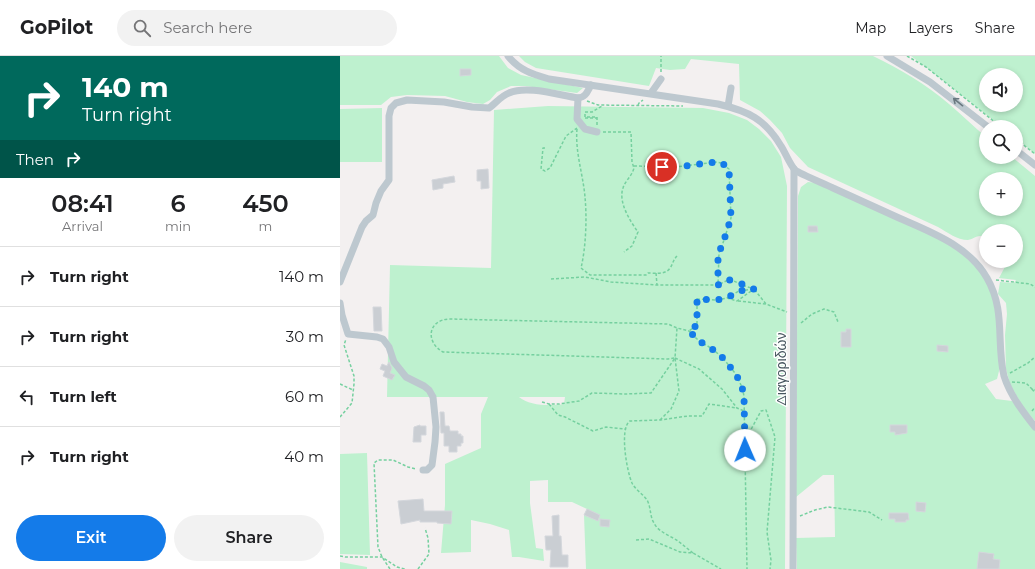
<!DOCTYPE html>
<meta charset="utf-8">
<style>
:root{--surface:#fff;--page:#f2f2f2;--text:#202124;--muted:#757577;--line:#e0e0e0;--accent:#147be9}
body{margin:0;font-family:Montserrat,sans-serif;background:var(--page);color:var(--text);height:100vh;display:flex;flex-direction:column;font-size:15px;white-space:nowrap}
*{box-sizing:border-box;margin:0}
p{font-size:13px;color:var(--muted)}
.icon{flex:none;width:22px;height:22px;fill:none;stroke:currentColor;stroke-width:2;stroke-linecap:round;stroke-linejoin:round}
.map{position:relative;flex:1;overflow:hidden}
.sheet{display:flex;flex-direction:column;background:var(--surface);width:340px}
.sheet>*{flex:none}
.top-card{background:#00695c;color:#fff;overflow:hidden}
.buttons{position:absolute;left:639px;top:12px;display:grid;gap:8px}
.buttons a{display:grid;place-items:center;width:44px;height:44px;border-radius:50%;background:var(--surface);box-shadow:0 2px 6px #0003;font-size:20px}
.pin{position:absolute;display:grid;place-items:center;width:34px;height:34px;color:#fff;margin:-17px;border:2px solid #fff;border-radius:50%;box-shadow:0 1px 4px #0007}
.me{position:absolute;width:44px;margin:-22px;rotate:359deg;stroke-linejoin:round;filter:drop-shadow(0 0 3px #0008)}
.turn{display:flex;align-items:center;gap:14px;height:84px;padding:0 16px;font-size:18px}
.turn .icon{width:52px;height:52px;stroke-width:2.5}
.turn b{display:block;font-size:28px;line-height:34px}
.then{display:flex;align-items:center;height:38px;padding:0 16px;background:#0003;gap:8px;font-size:15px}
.eta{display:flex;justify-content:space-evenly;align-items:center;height:68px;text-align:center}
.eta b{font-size:24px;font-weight:600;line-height:28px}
.primary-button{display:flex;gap:8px;margin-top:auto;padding:8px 16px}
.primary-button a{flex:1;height:46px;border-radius:24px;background:var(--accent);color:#fff;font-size:16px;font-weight:600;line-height:46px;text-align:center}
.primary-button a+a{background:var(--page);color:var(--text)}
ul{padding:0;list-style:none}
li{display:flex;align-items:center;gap:12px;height:60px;padding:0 16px;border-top:1px solid var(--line)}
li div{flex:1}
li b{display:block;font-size:15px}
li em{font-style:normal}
header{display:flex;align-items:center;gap:24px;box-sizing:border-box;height:56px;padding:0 20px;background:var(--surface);border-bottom:1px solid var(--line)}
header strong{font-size:19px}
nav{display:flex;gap:22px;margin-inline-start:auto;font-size:14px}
.search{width:280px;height:36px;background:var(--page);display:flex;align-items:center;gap:10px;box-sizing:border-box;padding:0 14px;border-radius:22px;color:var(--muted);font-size:15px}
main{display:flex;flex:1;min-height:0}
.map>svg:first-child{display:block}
</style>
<header>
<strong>GoPilot</strong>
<div class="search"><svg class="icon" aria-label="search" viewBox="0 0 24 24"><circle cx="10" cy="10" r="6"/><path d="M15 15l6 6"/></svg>Search here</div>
<nav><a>Map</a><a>Layers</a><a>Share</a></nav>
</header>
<main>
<section class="sheet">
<div class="top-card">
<div class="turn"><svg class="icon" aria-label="right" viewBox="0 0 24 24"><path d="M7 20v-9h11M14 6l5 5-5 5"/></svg><div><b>140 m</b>Turn right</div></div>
<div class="then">Then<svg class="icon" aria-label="right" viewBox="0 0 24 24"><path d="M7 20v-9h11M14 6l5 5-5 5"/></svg></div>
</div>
<div class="eta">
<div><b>08:41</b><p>Arrival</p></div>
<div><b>6</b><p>min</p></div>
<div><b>450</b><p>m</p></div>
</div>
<ul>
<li><svg class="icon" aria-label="right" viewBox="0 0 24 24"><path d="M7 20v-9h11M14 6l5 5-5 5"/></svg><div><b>Turn right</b></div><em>140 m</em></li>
<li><svg class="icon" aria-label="right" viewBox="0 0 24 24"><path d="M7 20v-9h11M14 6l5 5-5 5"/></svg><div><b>Turn right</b></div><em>30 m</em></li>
<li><svg class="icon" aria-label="left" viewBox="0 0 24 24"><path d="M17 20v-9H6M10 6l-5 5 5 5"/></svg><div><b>Turn left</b></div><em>60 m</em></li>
<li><svg class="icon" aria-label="right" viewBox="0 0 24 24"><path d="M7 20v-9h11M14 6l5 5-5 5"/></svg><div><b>Turn right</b></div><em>40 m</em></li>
</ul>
<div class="primary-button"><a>Exit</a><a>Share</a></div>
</section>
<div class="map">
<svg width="695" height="513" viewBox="0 0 695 513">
<rect width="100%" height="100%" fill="#f3f0f0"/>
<!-- green -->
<g fill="#bef1cf" fill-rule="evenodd">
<path d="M0,0H159L168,12L181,19L243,32L237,37L185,30H171L157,36L150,44L143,48L127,46L105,40L67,39L51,41L41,49H0Z"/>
<path d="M179,0H533C560,13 586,28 609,48C622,59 633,70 646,81V101H672L695,120V365L683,351L670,328L666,313L665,279L667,258L666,247L658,238L660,226L674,227L676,224L659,222L667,207V205H676V175H646V180C636,179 634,183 628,184C617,184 607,176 598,171L468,111L450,92L442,77L430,64L420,55L400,44L399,8L351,3L345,13L330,14L316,12L309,30L196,12L185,6ZM646,123H676V153H646Z"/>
<path d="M571,0H695V98L676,82V71H662L595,18ZM646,19H676V49H646Z"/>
<path d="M208,50L363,52L389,57L407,64L419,73L431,85L441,101L447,130L445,513H246L244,459L247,453L232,446H208V424L190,425V447L196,492L203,493L204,505L179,501H172L169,474L150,468L131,464V496L101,497L105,449V408L141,392V358L148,341H47L50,209L151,212L154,54ZM179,341H225L224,348C211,350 189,350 179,341Z"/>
<path d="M42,52V106H0V53Z"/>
<path d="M468,126L478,127L611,187L645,220L657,250L660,311L657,323L645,328L656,343L672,345L695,374V513H457L456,482L495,481L494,419H483L456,441L458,140L461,131Z"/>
<path d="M27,397L30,499L0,498V398Z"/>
<path d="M0,506L27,511V513H0Z"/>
</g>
<!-- building -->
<g fill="#caced3" stroke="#d4d7dc">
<path d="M120,13H131V19L120,20Z"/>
<path d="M148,113L149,132L141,133V125H137V114Z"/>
<path d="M114,120L115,126L103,128V132L93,134L92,124Z"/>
<path d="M468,170H477L478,176H468Z"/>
<path d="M33,251H41L42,275H34Z"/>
<path d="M506,273H511V291H501V276H506Z"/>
<path d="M597,289L608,290V296L597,295Z"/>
<path d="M49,306L52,312L50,317L55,319L52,324L43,320L45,315L40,313L42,308L47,310Z"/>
<path d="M100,356H104L105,370H109L110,375H118V378H121V380H123V387H121V390H117V396H109V390H104V377H101Z"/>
<path d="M80,369V370H86V379H81V386H73L74,371Z"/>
<path d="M550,369H567V377L555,379V376H550Z"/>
<path d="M83,443L84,455H112L111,468L97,467V466H80V464L61,468L58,445Z"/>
<path d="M576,446L586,447L585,456L576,455Z"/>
<path d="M247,453L260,459L258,465L244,459Z"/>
<path d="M549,457H568L569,464H566V466H555V463H549Z"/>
<path d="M219,459V480H221L222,499H228V511H210L211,494H206L205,480H213L212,460Z"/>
<path d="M260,463L270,464L269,471L260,470Z"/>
<path d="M639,496L654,498L653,503L660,504L659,513H637Z"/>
</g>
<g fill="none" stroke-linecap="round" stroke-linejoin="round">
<!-- path -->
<g stroke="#75d09f" stroke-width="1.5" stroke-dasharray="3 2" stroke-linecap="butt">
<path d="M567,0L586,11L661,71"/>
<path d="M321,16V0"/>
<path d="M247,45L258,49L343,50"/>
<path d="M298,49L299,47L303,44"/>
<path d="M245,62H257"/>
<path d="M257,69V61H245V56H252L262,50V49"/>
<path d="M237,73C235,96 243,118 245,141C247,162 246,191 241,212L250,219H306L308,217C314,217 326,219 330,212C333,208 333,204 337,200"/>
<path d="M263,76H291L292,106L294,112C292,120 285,125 283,132C278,146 290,165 298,176L292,190L284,196"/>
<path d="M676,83L695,98"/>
<path d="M205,92H203L201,113L205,115L210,112L226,80L237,72"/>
<path d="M294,110L335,111L377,106L381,107L389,113L391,162L382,190L379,197L378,229"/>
<path d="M316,217L317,229"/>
<path d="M211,223L245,221L271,226L317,229H378L388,224L394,225L402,229L414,233L397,245L387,242L377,244L357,243V269L349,275"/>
<path d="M656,224L690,228L695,231"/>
<path d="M387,242L399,235L414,233L426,248L447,256"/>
<path d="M398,245L426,248"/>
<path d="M461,267L472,258L484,253L494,256L498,266"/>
<path d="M335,302L359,313L382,333L397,352L404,355"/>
<path d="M670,317L688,307L695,301"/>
<path d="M672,326L686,327L692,333L695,334"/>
<path d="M0,328L13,334"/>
<path d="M692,333L695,337"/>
<path d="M202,346L209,348H219L239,345L252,337L286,338L311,337L335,302L328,303L103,296C85,286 88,264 109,263L328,268L337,272L349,275L359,285L371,292L382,301L395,317L402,331L404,340L407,513"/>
<path d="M209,348L218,359L225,361L253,375L266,371L285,373"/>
<path d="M692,355L695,351"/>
<path d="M0,361L12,347L14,328V320L4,289L6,283"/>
<path d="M320,364L331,353L339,335L335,302L337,272"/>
<path d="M405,380L408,379L421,355L426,354L435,381L427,476L431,504L430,513"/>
<path d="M460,460L475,454L488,451L529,456L542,464"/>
<path d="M296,484L309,483L340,496L353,497L381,513"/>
<path d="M353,497C348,493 343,489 338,485C331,480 318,476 314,467C310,461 311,453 308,446C305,439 296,435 292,427C287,416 279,372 290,365L320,364L348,360H362L369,348L397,352"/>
<path d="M0,500L5,501H42L57,511L65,513"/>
<path d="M50,513L42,501L38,491L34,407L38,404H53L68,411L76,413"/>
<path d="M78,513L89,498L88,482L85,472"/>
</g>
<!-- minor -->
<g stroke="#bdc8cf" stroke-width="7">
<path d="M168,0C179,14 192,18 209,23L378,48C408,55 425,63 441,90C445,96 450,109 455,114C460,118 485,128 493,132C515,142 537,152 559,162C591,176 629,190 647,222C666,255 656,286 664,320C670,339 683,356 695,371"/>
<path d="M547,0L590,26L648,71"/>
<path d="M311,37L321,23"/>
<path d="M238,42L237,63L245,73L257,76"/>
<path d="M388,50L391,32"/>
<path d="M676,94L695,109"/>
<path d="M0,226L22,171L26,165L33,159L36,147L41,135L49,124V60L51,52L56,47L67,44L104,46L132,51L149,52C155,48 161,40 169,37C187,29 218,39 238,42C246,41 247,36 251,29"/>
<path d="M0,247L2,259L8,278L37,281L43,283L49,291L54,306L66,321L84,330L89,334L93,341L96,371L95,386L92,409L87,414H83"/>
<path d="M453,513L454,113"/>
</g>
</g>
<!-- one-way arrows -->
<defs><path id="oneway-shaft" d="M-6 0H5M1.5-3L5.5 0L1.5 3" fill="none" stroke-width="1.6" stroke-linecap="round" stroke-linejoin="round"/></defs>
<use stroke="#6a7880" href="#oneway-shaft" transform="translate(618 46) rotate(-141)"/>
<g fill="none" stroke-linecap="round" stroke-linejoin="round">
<!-- route -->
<path stroke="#147be9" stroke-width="7" stroke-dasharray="0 12.6" d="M322,111H336L377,106H381L389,113L391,162L382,190L378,197V229C381,228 385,225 388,224C394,223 407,231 414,233L399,235L387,242L377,244L357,243V269L349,275L359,285L371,292L382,301L396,318L402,331L404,340L405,394"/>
</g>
<g text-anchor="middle" stroke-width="3" stroke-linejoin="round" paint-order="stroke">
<!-- street labels -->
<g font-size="14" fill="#47555e" stroke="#fff">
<text transform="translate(441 313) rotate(-90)" y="5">Διαγοριδών</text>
</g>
</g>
</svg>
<div class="buttons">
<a><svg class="icon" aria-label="sound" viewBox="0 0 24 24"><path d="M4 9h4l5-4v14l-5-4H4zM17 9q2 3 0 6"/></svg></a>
<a><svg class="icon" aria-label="search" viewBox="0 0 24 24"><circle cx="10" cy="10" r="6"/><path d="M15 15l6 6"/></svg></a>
<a>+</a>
<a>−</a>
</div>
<div class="pin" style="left:322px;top:111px;background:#d93025"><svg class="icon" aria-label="arrive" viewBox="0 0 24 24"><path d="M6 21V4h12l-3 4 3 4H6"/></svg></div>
<svg class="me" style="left:405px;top:394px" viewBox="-20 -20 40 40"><circle r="19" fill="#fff"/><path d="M0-13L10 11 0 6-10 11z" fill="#147be9"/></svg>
</div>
</main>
